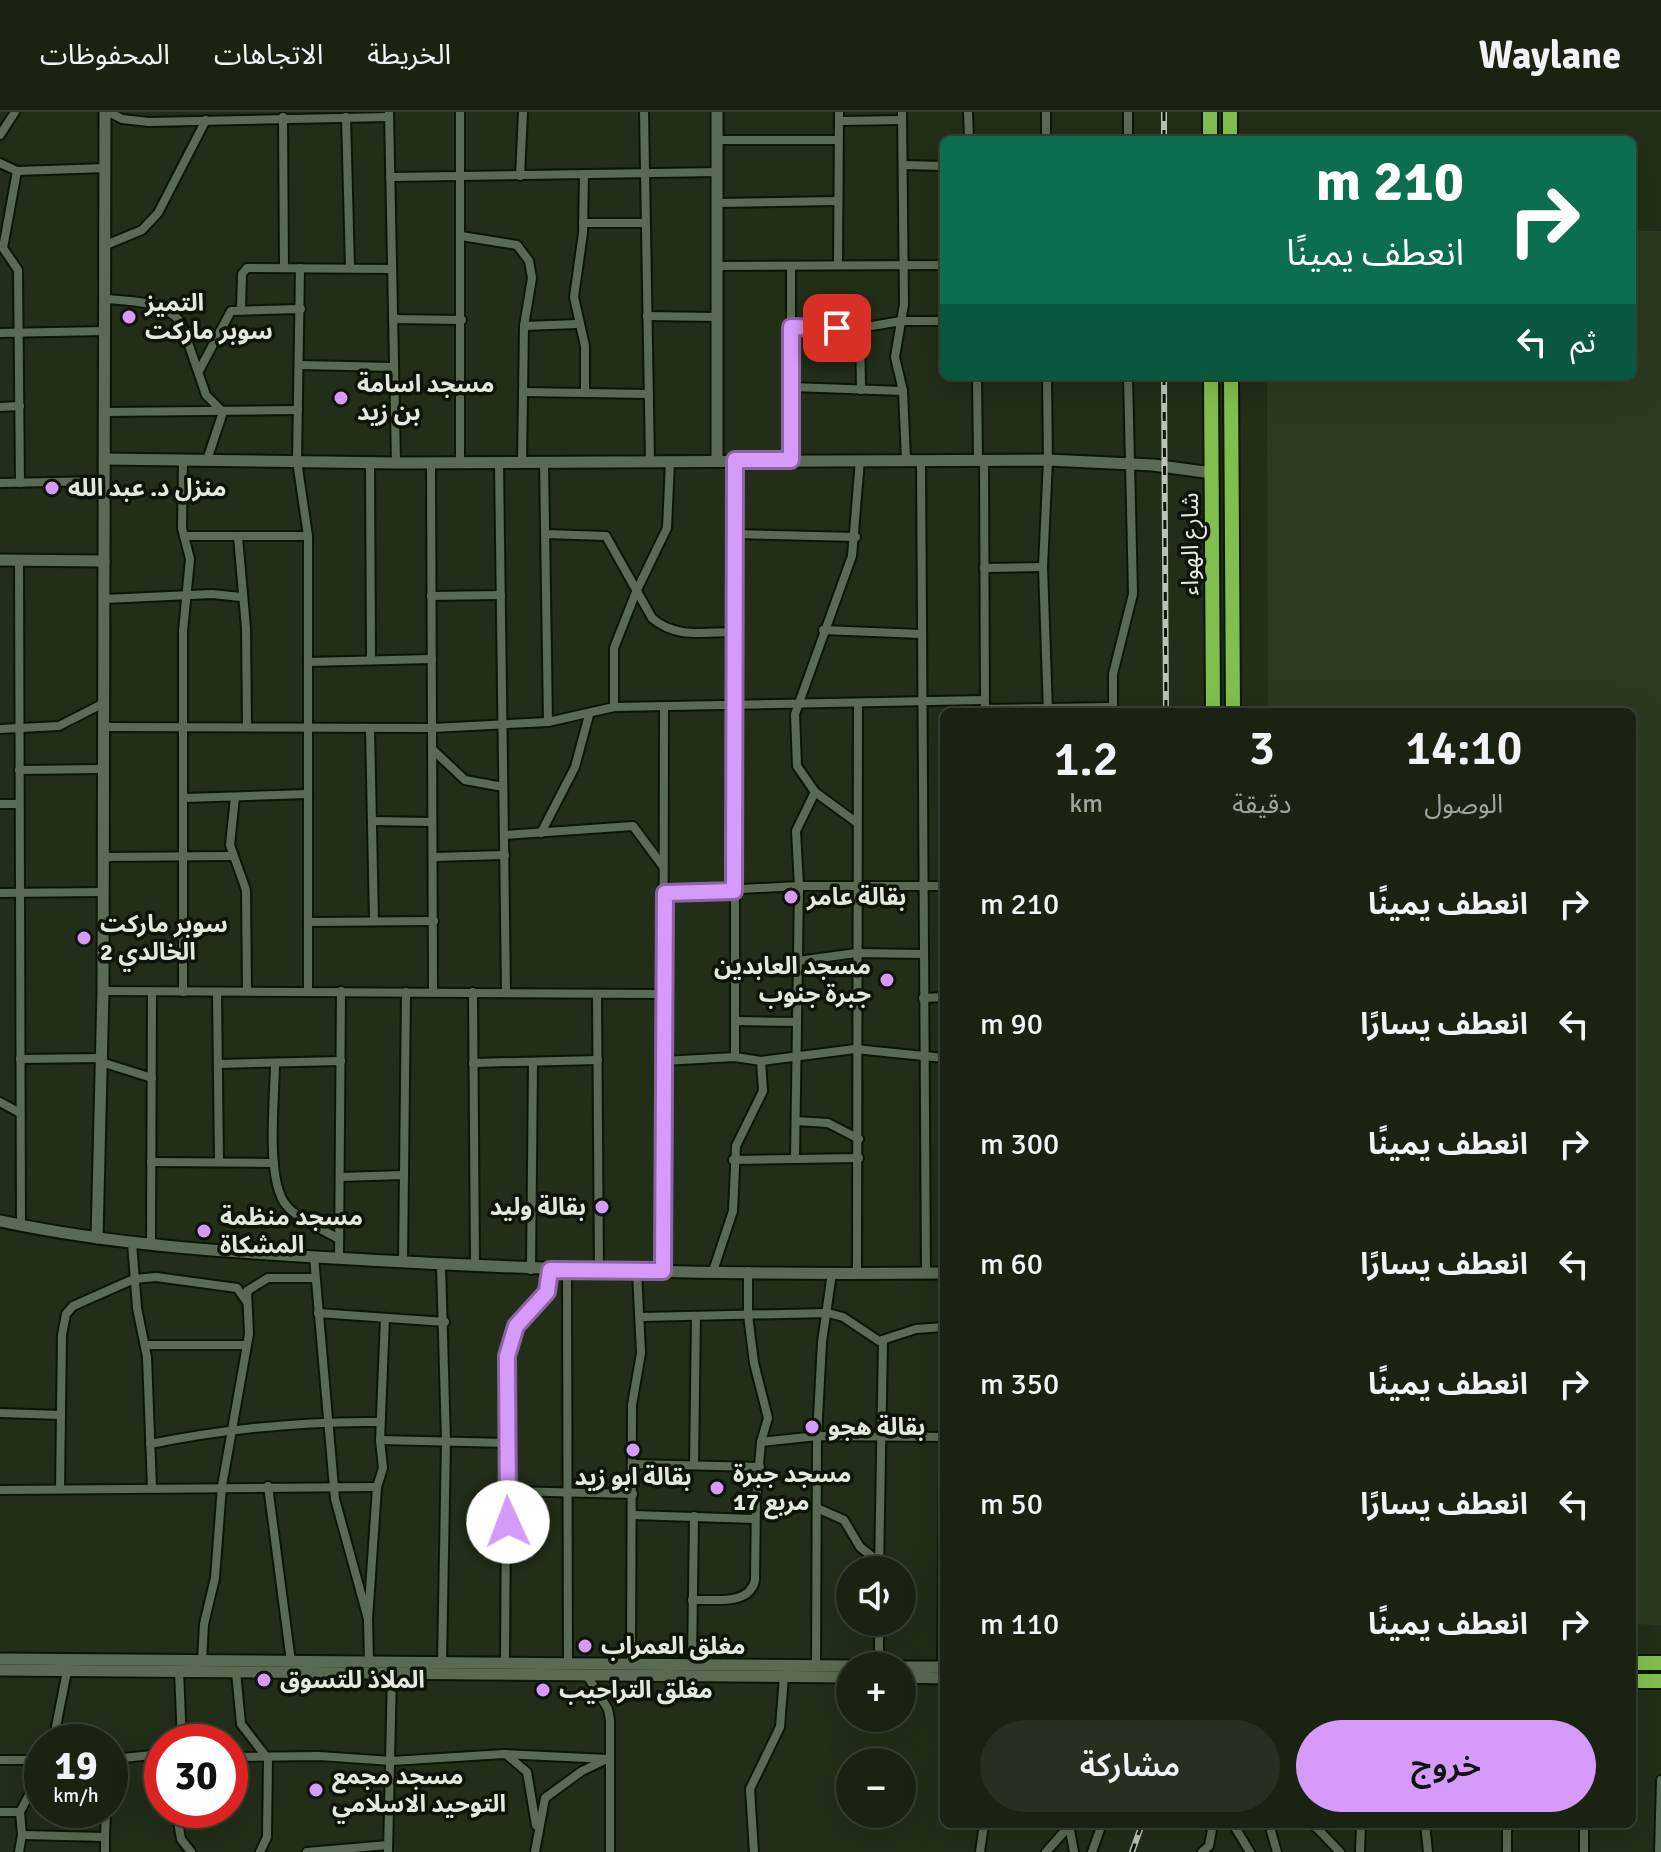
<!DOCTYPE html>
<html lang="ar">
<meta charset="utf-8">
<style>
:root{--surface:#1a2212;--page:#272f20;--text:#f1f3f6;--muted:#9fa49f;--line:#383f32;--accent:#d69bfa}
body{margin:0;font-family:Signika,"Noto Sans Arabic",sans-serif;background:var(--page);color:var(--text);direction:rtl;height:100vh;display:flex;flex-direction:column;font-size:30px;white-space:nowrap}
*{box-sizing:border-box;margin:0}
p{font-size:26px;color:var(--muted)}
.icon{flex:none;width:44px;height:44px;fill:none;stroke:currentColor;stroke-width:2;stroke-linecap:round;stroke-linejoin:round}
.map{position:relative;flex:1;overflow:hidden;direction:ltr}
.drawer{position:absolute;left:940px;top:596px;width:696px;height:1120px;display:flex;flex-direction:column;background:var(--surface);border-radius:12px;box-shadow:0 8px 32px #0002,0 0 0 2px var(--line);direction:rtl}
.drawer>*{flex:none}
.guide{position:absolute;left:940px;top:24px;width:696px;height:244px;border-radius:12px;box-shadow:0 8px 32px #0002,0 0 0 2px var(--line);direction:rtl;background:#0b6e4f;color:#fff;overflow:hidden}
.fabs{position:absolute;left:836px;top:1444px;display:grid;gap:16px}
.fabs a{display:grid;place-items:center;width:80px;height:80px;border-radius:50%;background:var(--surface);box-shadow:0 8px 32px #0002,0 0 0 2px var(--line);font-size:40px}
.speed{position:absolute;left:24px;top:1612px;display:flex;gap:16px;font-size:40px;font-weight:700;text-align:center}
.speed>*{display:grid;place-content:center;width:104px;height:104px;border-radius:50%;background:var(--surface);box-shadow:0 8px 32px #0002,0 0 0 2px var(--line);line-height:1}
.speed small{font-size:20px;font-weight:400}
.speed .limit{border:12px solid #d22;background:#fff;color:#111}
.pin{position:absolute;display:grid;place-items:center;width:68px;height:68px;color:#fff;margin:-34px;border-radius:16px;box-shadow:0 4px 12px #0006}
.me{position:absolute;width:88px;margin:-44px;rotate:358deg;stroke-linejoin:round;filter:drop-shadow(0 0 6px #0008)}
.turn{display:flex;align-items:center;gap:28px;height:168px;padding:0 40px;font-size:36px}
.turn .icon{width:104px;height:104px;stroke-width:2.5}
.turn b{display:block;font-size:56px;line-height:68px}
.then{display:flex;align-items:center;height:76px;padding:0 40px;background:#0003;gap:16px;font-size:30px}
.eta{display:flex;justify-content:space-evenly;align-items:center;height:136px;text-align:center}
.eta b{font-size:48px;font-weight:600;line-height:56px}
.primary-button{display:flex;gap:16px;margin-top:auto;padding:16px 40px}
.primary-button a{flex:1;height:92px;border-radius:48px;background:var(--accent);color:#111;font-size:32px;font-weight:600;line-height:92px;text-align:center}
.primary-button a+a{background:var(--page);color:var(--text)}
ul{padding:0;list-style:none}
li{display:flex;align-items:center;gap:24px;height:120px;padding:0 40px}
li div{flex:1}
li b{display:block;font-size:30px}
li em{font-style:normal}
header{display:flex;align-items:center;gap:48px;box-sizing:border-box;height:112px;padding:0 40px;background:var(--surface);border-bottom:2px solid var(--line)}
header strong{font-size:38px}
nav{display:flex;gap:44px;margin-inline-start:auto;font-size:28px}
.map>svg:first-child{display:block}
</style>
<header>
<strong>Waylane</strong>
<nav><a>الخريطة</a><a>الاتجاهات</a><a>المحفوظات</a></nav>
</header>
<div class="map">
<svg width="1661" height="1740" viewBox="0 0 1661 1740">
<rect width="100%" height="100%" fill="#222e18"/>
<!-- built -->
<path fill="#2b3a1f" d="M1632,119H1661V1513L1632,1512V600H1268L1267,264H1632Z"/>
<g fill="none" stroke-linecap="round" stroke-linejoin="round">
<!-- street casing -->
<g stroke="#0b1603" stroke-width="12">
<g id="street">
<path d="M109,0L122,7L149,10L389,5"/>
<path d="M389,0L396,351"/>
<path d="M644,0L650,350"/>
<path d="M902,0L904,192L895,245L903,279L906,348"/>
<path d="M968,0L969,28"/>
<path d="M283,5L284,156"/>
<path d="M346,5L350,156"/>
<path d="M840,9L902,8"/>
<path d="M0,23L15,0"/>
<path d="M718,28H838"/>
<path d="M1046,28V0"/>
<path d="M1128,28V0"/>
<path d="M0,51L17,59L3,136L18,158L20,371"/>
<path d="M903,53L944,54"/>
<path d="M17,59L106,56"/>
<path d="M584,62L583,121L574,185L585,234V280"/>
<path d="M520,64L523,0"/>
<path d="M390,65L718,60"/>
<path d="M717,91L838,89"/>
<path d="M583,111H645"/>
<path d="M461,124L517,133L529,149L532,166L524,214L522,350"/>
<path d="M106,133L142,118L158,101L206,8"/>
<path d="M838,153L839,0"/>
<path d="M717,154L944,153"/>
<path d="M791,154V348"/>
<path d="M300,156L297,349L308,424V879"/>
<path d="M106,187C133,189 162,189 181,210L206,283L223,300L207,348"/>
<path d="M241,197L242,162L247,156L392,157"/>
<path d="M647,204L717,205"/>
<path d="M393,207L462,208"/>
<path d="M524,214L577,212"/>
<path d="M791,215L860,216L901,209H944"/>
<path d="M860,216L861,278"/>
<path d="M0,221L106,219"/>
<path d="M299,253L394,255"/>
<path d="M200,257L231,199L301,197"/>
<path d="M977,264L978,348"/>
<path d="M1047,264L1048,348L1043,455L1048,600"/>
<path d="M792,275L903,279"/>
<path d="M523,280L649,282"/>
<path d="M0,295L20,294"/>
<path d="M105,300L298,298"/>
<path d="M921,348L926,1161"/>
<path d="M984,348L985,600"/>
<path d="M431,350L433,880"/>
<path d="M460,350V0"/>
<path d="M544,350L548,610"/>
<path d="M370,351L371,548"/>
<path d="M499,351L506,880"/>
<path d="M0,371L105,369"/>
<path d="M545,422L606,424L652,506C676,527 704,520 734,520"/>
<path d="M734,422L856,425"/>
<path d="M184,424H308"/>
<path d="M238,425L246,516L247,615"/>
<path d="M19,447L21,1113"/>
<path d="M984,456L1043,455"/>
<path d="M431,484L501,483"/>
<path d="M105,487L212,482L241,485"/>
<path d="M823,518L921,522"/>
<path d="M308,550L432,547"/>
<path d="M614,595V536L636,480L667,416L670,350"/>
<path d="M985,597L1112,595"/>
<path d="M1113,600V562L1133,482L1128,264"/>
<path d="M104,615L433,616L548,610L614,595L984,588"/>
<path d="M370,616L374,809"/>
<path d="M0,617L59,614L104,591"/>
<path d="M433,638L465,668L503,675"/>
<path d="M19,658L103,657"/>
<path d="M815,680L856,710"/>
<path d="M235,685L230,733L246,778L247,879"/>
<path d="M184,686L307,682"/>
<path d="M0,692H18"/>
<path d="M373,709L432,710"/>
<path d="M541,721L575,655L589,603"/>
<path d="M504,723L633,714L662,753"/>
<path d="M103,745L232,744"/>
<path d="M434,745L505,743"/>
<path d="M0,781L103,780"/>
<path d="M665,781L799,774H944"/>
<path d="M309,810L434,809"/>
<path d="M798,849L856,841L922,842"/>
<path d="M103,879L663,882"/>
<path d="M183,880V519L190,447L182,416L183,348"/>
<path d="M217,880L219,1050"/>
<path d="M473,880L475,1154"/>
<path d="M597,882L599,1160"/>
<path d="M923,886L944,885"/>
<path d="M735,909L796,910"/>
<path d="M735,945V348"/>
<path d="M20,947L101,946"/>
<path d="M663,949L735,945L761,949L855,937L944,946"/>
<path d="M101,950L152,966"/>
<path d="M275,951C275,985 265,1067 286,1093C298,1108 322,1117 339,1127"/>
<path d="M473,951L598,948"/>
<path d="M218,952L341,949"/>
<path d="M0,990L20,1001"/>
<path d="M796,1009L828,1011L859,1027"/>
<path d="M795,1047L799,774L796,719L815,680L797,654L795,602L852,444L860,348"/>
<path d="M733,1048L859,1046"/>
<path d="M151,1050L274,1051"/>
<path d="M340,1065L404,1063"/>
<path d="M132,1130L137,1196L147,1245L152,1376"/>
<path d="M151,1133L152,880"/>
<path d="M314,1145L335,1387L368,1507"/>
<path d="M339,1146L341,879"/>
<path d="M403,1150L406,880"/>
<path d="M441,1153L446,1329L442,1551"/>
<path d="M531,1158L533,951"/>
<path d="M567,1159L568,1553"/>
<path d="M663,1159L664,596"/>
<path d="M713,1159L733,1099L736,1034L763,979L761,949"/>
<path d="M857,1161L858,591"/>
<path d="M318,1201L445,1210"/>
<path d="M641,1205L828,1201L843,1205L879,1229L916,1217L944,1215"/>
<path d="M145,1233H247"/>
<path d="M0,1301L61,1303"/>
<path d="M380,1328L507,1331"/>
<path d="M761,1330L817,1324L944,1325"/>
<path d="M150,1332C225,1317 304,1309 380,1310"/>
<path d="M633,1352L760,1355"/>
<path d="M694,1353L696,1204"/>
<path d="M268,1374L291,1550"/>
<path d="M60,1377L62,1223L66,1202L73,1194L134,1167L156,1165L237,1176L247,1190"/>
<path d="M0,1378L377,1375"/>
<path d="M507,1379L633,1382"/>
<path d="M817,1396L844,1408L860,1435L879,1450"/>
<path d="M633,1403L755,1407"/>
<path d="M879,1458L883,1229"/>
<path d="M692,1488C714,1487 750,1494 755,1468L756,1388L761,1330L768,1306L754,1251L748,1203V1159"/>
<path d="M879,1510V1554"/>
<path d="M202,1549L204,1512L215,1466L222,1374L249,1222L247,1179L268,1166H315"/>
<path d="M369,1551L368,1507L377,1375L383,1356L380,1328L385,1206"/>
<path d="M505,1551L507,1244C514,1202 547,1202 550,1158"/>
<path d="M631,1552L632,1293L641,1241L637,1160"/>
<path d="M692,1553L694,1404"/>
<path d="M816,1554L817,1324L822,1230L832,1161"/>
<path d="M942,1555L944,1358"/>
<path d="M179,1559L182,1630"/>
<path d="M236,1560L241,1612L268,1647L267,1725L260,1740"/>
<path d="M586,1562L608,1597L610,1608V1740"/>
<path d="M53,1630L67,1559"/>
<path d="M508,1644L527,1660L536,1713"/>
<path d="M230,1645L319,1644L392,1649L504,1642L608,1647"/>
<path d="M0,1648H42"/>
<path d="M110,1653L113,1647L162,1642"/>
<path d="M176,1698L181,1727L191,1740"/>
<path d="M0,1700H20"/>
<path d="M1233,1712L1250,1740"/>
<path d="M1269,1712L1277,1740"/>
<path d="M1313,1712L1340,1740"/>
<path d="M1425,1712L1428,1740"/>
<path d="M1584,1712V1740"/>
<path d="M1069,1713L1074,1740"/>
<path d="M22,1723L105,1725L106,1698"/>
<path d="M105,1725V1740"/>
<path d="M19,1740L22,1723L20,1700L42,1658"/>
<path d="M307,1740L388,1733"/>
<path d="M388,1740L392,1560"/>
<path d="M535,1740L545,1686L582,1659L607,1647"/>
<path d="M754,1740L750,1677L780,1615L784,1564"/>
<path d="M980,1740L984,1712"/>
<path d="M1046,1740L1071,1712"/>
<path d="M1092,1740L1102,1712"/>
<path d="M1202,1740L1209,1734L1213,1712"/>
<path d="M1360,1740L1361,1712"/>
<path d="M1507,1740V1712"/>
<path d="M1659,1740L1661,1668"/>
</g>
</g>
<!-- secondary casing -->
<g stroke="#0b1603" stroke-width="15">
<g id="secondary">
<path d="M105,347L396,351L1048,348L1153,353L1212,361"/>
<path d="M717,348V0"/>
<path d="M0,448L104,449"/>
<path d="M0,1109C121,1135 244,1141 368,1148C560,1159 752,1163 944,1161"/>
<path d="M97,1126L103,879L105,0"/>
<path d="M0,1547L852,1554"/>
<path d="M902,1555H944"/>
<path d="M0,1558L850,1565"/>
<path d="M902,1565L944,1566"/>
</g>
</g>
<!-- highway casing -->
<g stroke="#0b1603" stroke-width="18">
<g id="highway">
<path d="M1210,0V28"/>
<path d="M1230,0V28"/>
<path d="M1211,264L1213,600"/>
<path d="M1231,264L1233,600"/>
<path d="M1632,1551H1661"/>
<path d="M1632,1569H1661"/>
</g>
</g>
<!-- street -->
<use href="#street" stroke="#5b6a52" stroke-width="8"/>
<!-- secondary -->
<use href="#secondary" stroke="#5b6a52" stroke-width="11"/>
<!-- highway -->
<use href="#highway" stroke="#82be4e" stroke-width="14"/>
<!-- rail casing -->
<g stroke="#bbc4b4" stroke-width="6">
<g id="rail">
<path d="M1164,0V28"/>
<path d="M1164,264L1166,600"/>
<path d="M1132,1740L1142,1712"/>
</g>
</g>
<!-- rail -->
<use href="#rail" stroke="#0f140b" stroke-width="3" stroke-dasharray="9" stroke-linecap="butt"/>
</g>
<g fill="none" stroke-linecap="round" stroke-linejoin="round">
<!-- route casing -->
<g stroke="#8b65a2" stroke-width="20">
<path id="route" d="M508,1410L507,1244L516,1214L547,1180L550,1158L663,1159L665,781L734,779L735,348H791V215L837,216"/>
</g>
<!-- route -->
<use href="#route" stroke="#d69bfa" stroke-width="14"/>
</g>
<!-- markers -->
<g fill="#d69bfa" stroke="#0f140b" stroke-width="3">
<circle cx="129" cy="205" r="8"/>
<circle cx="341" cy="286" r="8"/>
<circle cx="52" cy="376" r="8"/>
<circle cx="791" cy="785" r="8"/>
<circle cx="84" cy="826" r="8"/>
<circle cx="887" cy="868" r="8"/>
<circle cx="602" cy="1095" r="8"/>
<circle cx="204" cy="1119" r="8"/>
<circle cx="812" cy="1315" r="8"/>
<circle cx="633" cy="1338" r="8"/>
<circle cx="717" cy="1376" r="8"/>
<circle cx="585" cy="1534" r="8"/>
<circle cx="264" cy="1568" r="8"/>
<circle cx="543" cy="1578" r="8"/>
<circle cx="316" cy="1678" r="8"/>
</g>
<g text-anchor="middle" stroke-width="7" stroke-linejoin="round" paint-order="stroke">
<!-- poi labels -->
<g font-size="24" font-weight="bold" fill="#e2eadc" stroke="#0f140b" text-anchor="start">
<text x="145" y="199">التميز<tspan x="145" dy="28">سوبر ماركت</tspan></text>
<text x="357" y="280">مسجد اسامة<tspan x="357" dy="28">بن زيد</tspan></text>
<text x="68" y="384">منزل د. عبد الله</text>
<text x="807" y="793">بقالة عامر</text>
<text x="100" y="820">سوبر ماركت<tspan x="100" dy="28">الخالدي 2</tspan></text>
<text x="871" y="862" text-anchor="end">مسجد العابدين<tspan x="871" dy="28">جبرة جنوب</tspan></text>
<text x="586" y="1103" text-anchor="end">بقالة وليد</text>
<text x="220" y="1113">مسجد منظمة<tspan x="220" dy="28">المشكاة</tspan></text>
<text x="828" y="1323">بقالة هجو</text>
<text x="733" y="1370">مسجد جبرة<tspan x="733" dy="28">مربع 17</tspan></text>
<text x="633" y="1373" text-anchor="middle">بقالة ابو زيد</text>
<text x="601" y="1542">مغلق العمراب</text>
<text x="280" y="1576">الملاذ للتسوق</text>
<text x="559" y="1586">مغلق التراحيب</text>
<text x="332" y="1672">مسجد مجمع<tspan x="332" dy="28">التوحيد الاسلامي</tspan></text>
</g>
<!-- street labels -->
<g font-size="24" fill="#e2eadc" stroke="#0f140b">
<text transform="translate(1190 432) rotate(-90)" y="8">شارع الهواء</text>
</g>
</g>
</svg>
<div class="fabs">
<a><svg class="icon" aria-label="sound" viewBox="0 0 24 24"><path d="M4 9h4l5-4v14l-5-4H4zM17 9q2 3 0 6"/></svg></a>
<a>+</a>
<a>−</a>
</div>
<div class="speed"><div>19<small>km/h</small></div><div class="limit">30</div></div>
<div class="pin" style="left:837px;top:216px;background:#d93025"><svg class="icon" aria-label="arrive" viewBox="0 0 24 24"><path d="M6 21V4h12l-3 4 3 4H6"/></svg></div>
<svg class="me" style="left:508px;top:1410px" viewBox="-20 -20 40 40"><circle r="19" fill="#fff"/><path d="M0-13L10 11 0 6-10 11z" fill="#d69bfa"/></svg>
<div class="guide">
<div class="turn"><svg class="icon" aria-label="right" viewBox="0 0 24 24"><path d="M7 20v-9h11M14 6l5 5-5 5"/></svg><div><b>210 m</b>انعطف يمينًا</div></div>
<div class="then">ثم<svg class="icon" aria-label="left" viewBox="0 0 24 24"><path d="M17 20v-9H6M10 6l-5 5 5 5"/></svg></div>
</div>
<section class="drawer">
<div class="eta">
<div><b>14:10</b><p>الوصول</p></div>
<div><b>3</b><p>دقيقة</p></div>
<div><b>1.2</b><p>km</p></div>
</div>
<ul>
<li><svg class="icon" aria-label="right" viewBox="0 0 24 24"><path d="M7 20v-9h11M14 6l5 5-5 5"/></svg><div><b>انعطف يمينًا</b></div><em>210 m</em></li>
<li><svg class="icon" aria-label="left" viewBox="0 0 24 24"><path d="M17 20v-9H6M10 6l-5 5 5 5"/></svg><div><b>انعطف يسارًا</b></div><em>90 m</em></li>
<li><svg class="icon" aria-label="right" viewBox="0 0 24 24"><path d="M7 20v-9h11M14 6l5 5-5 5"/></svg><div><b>انعطف يمينًا</b></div><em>300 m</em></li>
<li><svg class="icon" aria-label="left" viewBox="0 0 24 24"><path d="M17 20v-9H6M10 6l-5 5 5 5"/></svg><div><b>انعطف يسارًا</b></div><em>60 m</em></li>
<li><svg class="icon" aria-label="right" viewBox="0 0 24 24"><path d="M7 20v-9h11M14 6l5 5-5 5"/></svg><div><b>انعطف يمينًا</b></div><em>350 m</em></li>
<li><svg class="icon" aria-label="left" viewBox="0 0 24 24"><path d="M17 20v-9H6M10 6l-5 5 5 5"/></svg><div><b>انعطف يسارًا</b></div><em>50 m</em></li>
<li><svg class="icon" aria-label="right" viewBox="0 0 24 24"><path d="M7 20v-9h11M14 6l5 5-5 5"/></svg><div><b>انعطف يمينًا</b></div><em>110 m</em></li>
</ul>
<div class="primary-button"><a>خروج</a><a>مشاركة</a></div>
</section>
</div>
